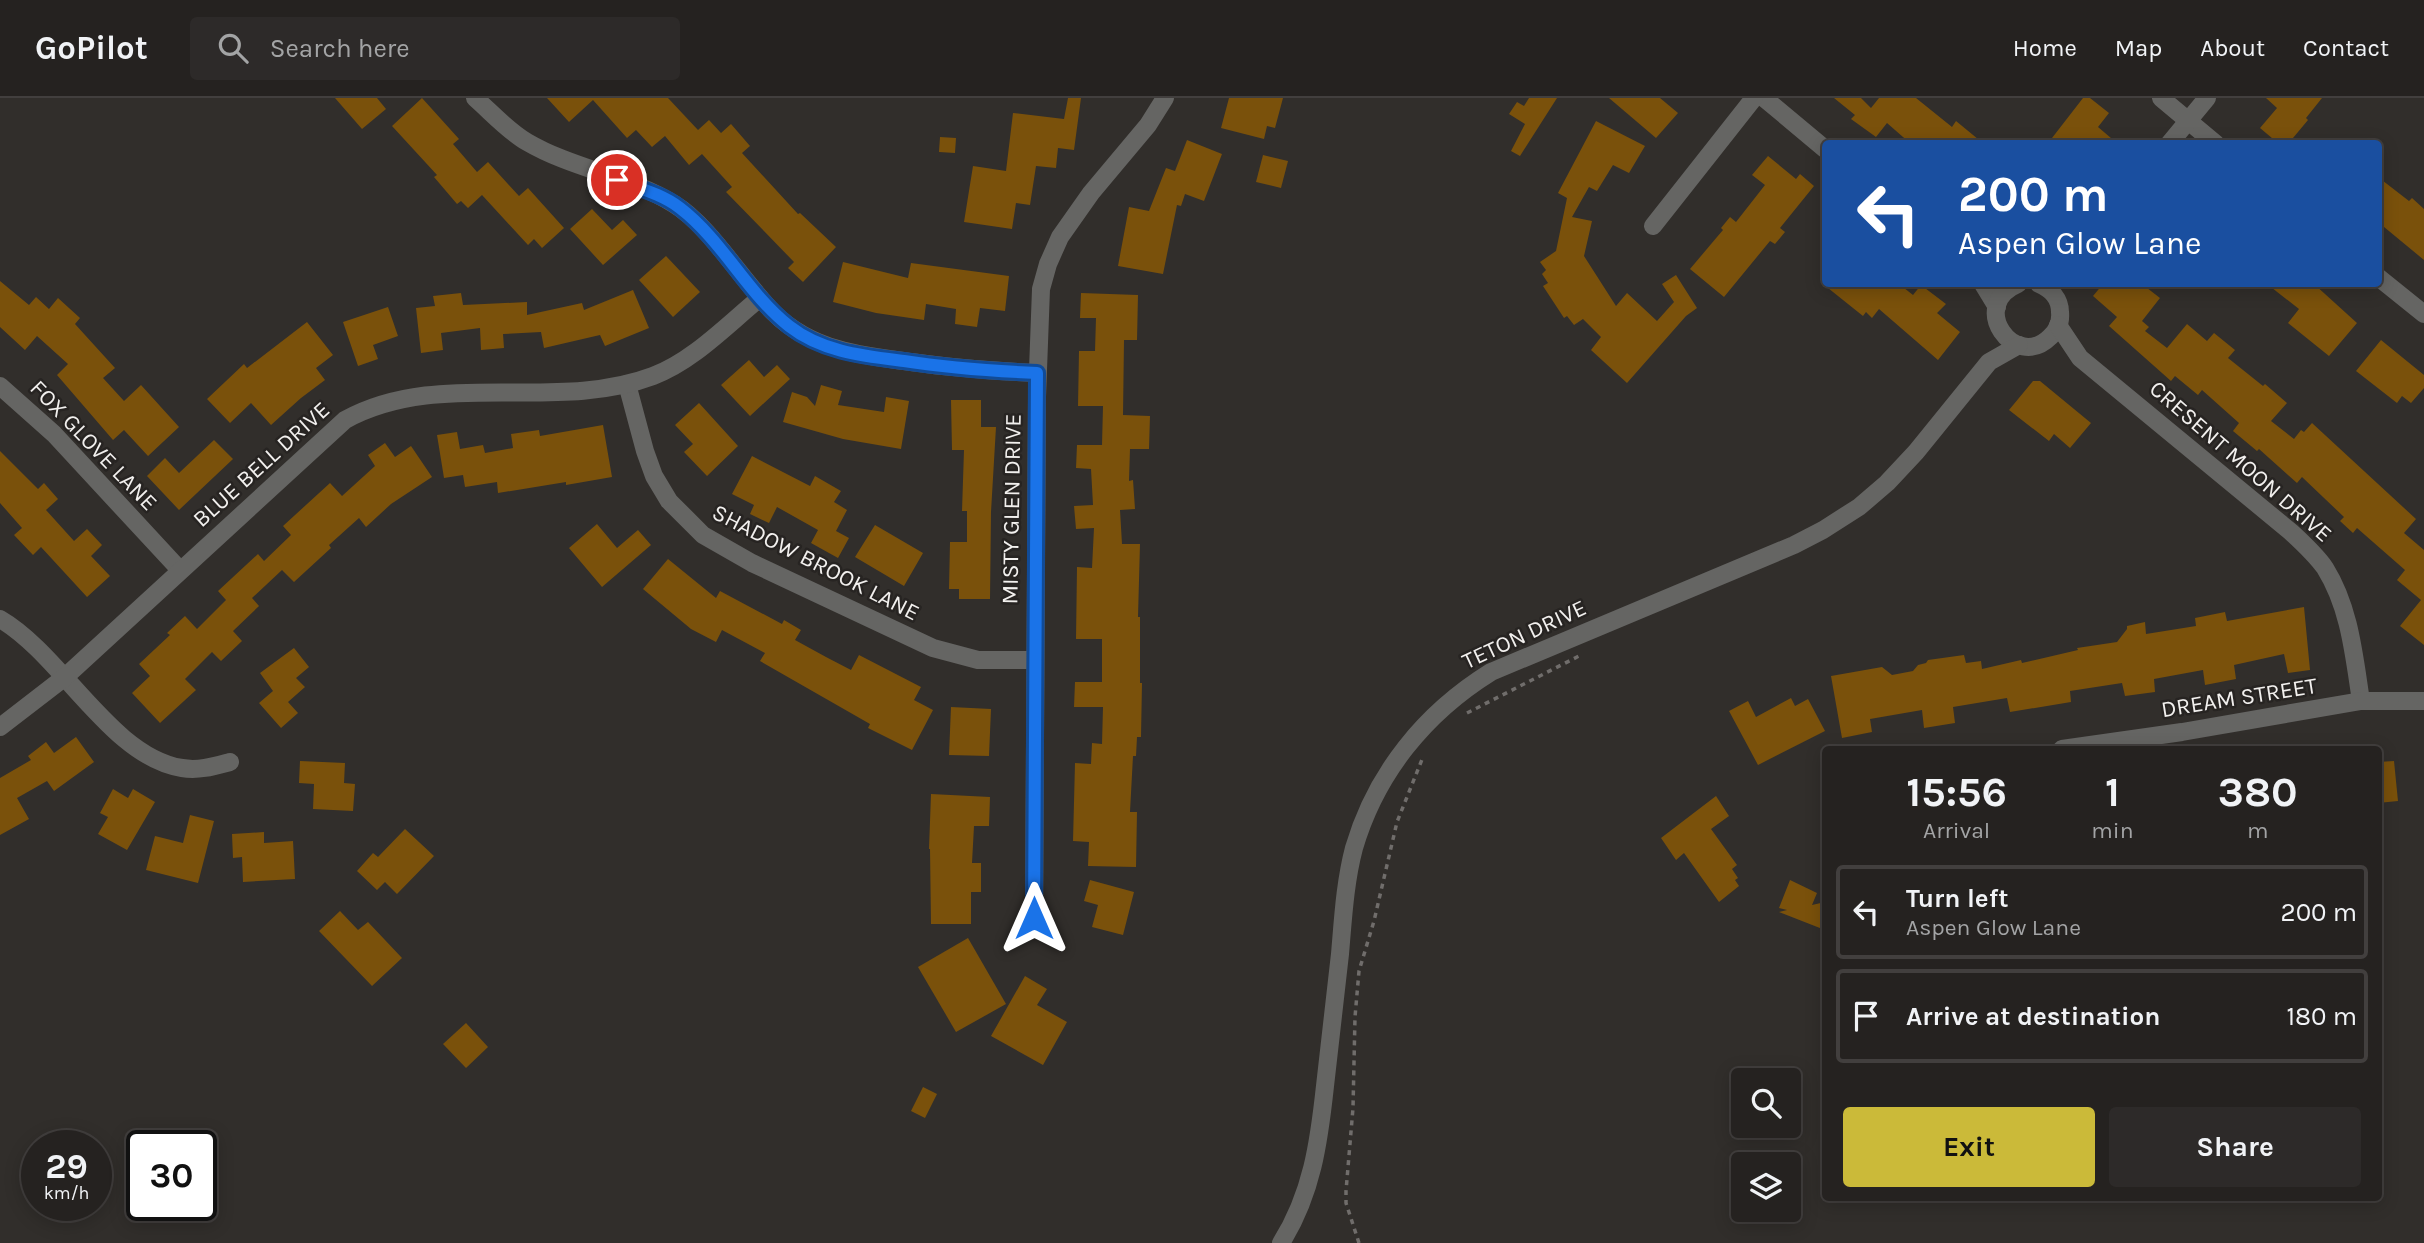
<!DOCTYPE html>
<style>
:root{--surface:#252220;--page:#2d2a29;--text:#f1f3f6;--muted:#a3a4a5;--line:#423f3e;--accent:#cbba39}
body{margin:0;font-family:Karla,sans-serif;background:var(--page);color:var(--text);height:100vh;display:flex;flex-direction:column;font-size:26px;white-space:nowrap}
*{box-sizing:border-box;margin:0}
p{font-size:23px;color:var(--muted)}
.icon{flex:none;width:38px;height:38px;fill:none;stroke:currentColor;stroke-width:2;stroke-linecap:round;stroke-linejoin:round}
.map{position:relative;flex:1;overflow:hidden}
.side{position:absolute;left:1822px;top:648px;width:560px;height:455px;display:flex;flex-direction:column;background:var(--surface);border-radius:7px;box-shadow:0 4px 18px #0003,0 0 0 2px var(--line)}
.side>*{flex:none}
.banner{position:absolute;left:1822px;top:42px;width:560px;height:147px;border-radius:7px;box-shadow:0 4px 18px #0003,0 0 0 2px var(--line);background:#1a4fa0;color:#fff;overflow:hidden}
.buttons{position:absolute;left:1731px;top:970px;display:grid;gap:14px}
.buttons a{display:grid;place-items:center;width:70px;height:70px;border-radius:7px;background:var(--surface);box-shadow:0 4px 18px #0003,0 0 0 2px var(--line);font-size:35px}
.speed{position:absolute;left:21px;top:1032px;display:flex;gap:14px;font-size:35px;font-weight:700;text-align:center}
.speed>*{display:grid;place-content:center;width:91px;height:91px;border-radius:50%;background:var(--surface);box-shadow:0 4px 18px #0003,0 0 0 2px var(--line);line-height:1}
.speed small{font-size:18px;font-weight:400}
.speed .limit{border:4px solid #111;border-radius:10px;background:#fff;color:#111}
.pin{position:absolute;display:grid;place-items:center;width:60px;height:60px;color:#fff;margin:-30px;border:4px solid #fff;border-radius:50%;box-shadow:0 2px 7px #0007}
.me{position:absolute;width:77px;margin:-38px;rotate:0deg;stroke-linejoin:round;filter:drop-shadow(0 0 5px #0008)}
.turn{display:flex;align-items:center;gap:24px;height:147px;padding:0 21px;font-size:32px}
.turn .icon{width:91px;height:91px;stroke-width:2.5}
.turn b{display:block;font-size:49px;line-height:60px}
.eta{display:flex;justify-content:space-evenly;align-items:center;height:119px;text-align:center}
.eta b{font-size:42px;font-weight:700;line-height:49px}
.action{display:flex;gap:14px;margin-top:auto;padding:14px 21px}
.action a{flex:1;height:80px;border-radius:7px;background:var(--accent);color:#111;font-size:28px;font-weight:700;line-height:80px;text-align:center}
.action a+a{background:var(--page);color:var(--text)}
ul{padding:0;list-style:none}
li{display:flex;align-items:center;gap:21px;height:94px;margin:0 14px 10px;padding:0 7px;border:4px solid var(--line);border-radius:7px}
li div{flex:1}
li b{display:block;font-size:26px}
li em{font-style:normal}
header{display:flex;align-items:center;gap:42px;box-sizing:border-box;height:98px;padding:0 35px;background:var(--surface);border-bottom:2px solid var(--line)}
header strong{font-size:33px}
nav{display:flex;gap:38px;margin-inline-start:auto;font-size:24px}
.search{width:490px;height:63px;background:var(--page);display:flex;align-items:center;gap:18px;box-sizing:border-box;padding:0 24px;border-radius:7px;color:var(--muted);font-size:26px}
.map>svg:first-child{display:block}
</style>
<header>
<strong>GoPilot</strong>
<div class="search"><svg class="icon" aria-label="search" viewBox="0 0 24 24"><circle cx="10" cy="10" r="6"/><path d="M15 15l6 6"/></svg>Search here</div>
<nav><a>Home</a><a>Map</a><a>About</a><a>Contact</a></nav>
</header>
<div class="map">
<svg width="2424" height="1145" viewBox="0 0 2424 1145">
<rect width="100%" height="100%" fill="#312e2b"/>
<!-- building -->
<g fill="#7a510b">
<path d="M335,0H377L386,11L362,31Z"/>
<path d="M422,0L459,41L453,46L477,74L488,64L519,98L528,90L564,130L542,150L534,141L528,147L482,97L468,110L461,103L457,106L434,79L437,77L392,28Z"/>
<path d="M547,0H668L698,32L709,22L721,35L731,26L750,48L742,55L798,116L800,115L836,149L803,184L788,170L794,164L726,94L732,89L702,56L689,67L665,38L652,49L636,32L627,40L593,2L569,24Z"/>
<path d="M1068,0H1081L1074,52L1058,50L1056,70L1036,68L1030,107L1016,105L1012,131L964,124L973,68L1006,73L1013,15L1064,21Z"/>
<path d="M1229,0H1283L1275,30L1267,28L1264,41L1221,30Z"/>
<path d="M1529,0H1557L1520,58L1511,53L1525,26L1509,16L1517,4L1524,8Z"/>
<path d="M1609,0H1660L1678,15L1656,40Z"/>
<path d="M1834,0H1861L1871,10L1879,0H1916L1952,29L1956,23L1984,46H1911L1887,25L1876,39L1851,21L1855,17Z"/>
<path d="M2083,0H2090L2109,15L2098,29L2118,46H2059L2052,40Z"/>
<path d="M2266,0H2322L2306,20L2308,22L2288,46H2279L2260,30L2277,10Z"/>
<path d="M1596,23L1645,48L1629,75L1613,67L1597,93L1589,89L1572,119L1592,123L1584,158L1616,208L1627,195L1657,223L1674,204L1662,186L1676,177L1697,210L1686,218L1627,285L1591,252L1601,239L1583,221L1574,227L1567,218L1564,220L1543,188L1548,185L1542,176L1546,172L1540,164L1556,153L1567,100L1558,95Z"/>
<path d="M940,39L956,40L955,55L939,54Z"/>
<path d="M1187,42L1222,56L1204,103L1185,96L1181,108L1177,107L1163,176L1118,168L1129,109L1149,113L1166,70L1175,73Z"/>
<path d="M1263,57L1288,63L1281,90L1256,84Z"/>
<path d="M1768,58L1796,81L1800,76L1814,88L1780,130L1785,134L1775,146L1770,143L1724,199L1690,171L1717,139L1723,132L1721,130L1730,119L1736,124L1765,87L1752,77Z"/>
<path d="M2378,79L2409,103L2412,100L2424,111V162L2378,124Z"/>
<path d="M592,111L612,132L623,122L637,137L603,167L570,131Z"/>
<path d="M666,158L700,194L673,219L639,182Z"/>
<path d="M843,164L908,180L911,165L1009,178L1005,213L980,210L977,229L955,226L956,211L926,206L924,222L876,215L833,204Z"/>
<path d="M0,183L29,207L36,199L49,211L58,200L80,220L75,226L115,270L103,280L124,303L141,287L179,329L148,358L124,332L113,342L57,277L68,266L37,238L25,252L0,229Z"/>
<path d="M1823,186H1899L1913,197L1921,187L1946,206L1937,215L1960,234L1938,262L1879,211L1872,220L1866,214L1863,218Z"/>
<path d="M2103,186H2142L2160,200L2142,223L2149,229L2145,233L2167,250L2187,226L2207,243L2214,235L2235,252L2228,260L2263,288L2265,286L2287,305L2271,323L2294,341L2301,332L2304,334L2312,325L2416,421L2404,435L2424,452V547L2400,528L2421,502L2397,482L2405,472L2357,430L2353,435L2340,423L2344,419L2302,379L2297,385L2259,351L2257,353L2233,333L2239,325L2202,292L2198,297L2175,278L2171,283L2109,228L2117,219L2093,198Z"/>
<path d="M2267,186H2314L2357,225L2329,258L2288,225L2299,211Z"/>
<path d="M633,192L649,230L605,248L600,237L544,250L541,234L503,236L504,250L481,252L480,230L441,235L443,252L421,255L416,210L435,208L433,198L461,195L463,207L527,204V217L582,205L584,212Z"/>
<path d="M1081,195L1138,197L1137,242H1124L1123,317L1150,318L1149,351H1130L1129,383L1133,382L1135,411L1120,412L1122,446H1140L1138,519H1140V585H1142L1141,639H1137L1136,658H1133L1130,714H1137L1136,769L1088,768L1089,744L1073,743L1075,665L1091,666L1092,645L1102,646L1103,609H1074L1075,584H1102V541H1076L1077,469L1092,470L1094,430L1076,431L1074,408L1093,407L1091,371L1076,370L1077,347H1102L1103,308H1078L1079,253H1095L1096,220H1080Z"/>
<path d="M388,209L398,238L373,247L378,261L358,268L343,224Z"/>
<path d="M307,224L333,257L316,270L325,282L301,300L271,327L251,305L230,325L207,301L244,266L247,270Z"/>
<path d="M2381,242L2424,277V290L2411,305L2402,298L2397,305L2356,273Z"/>
<path d="M749,262L764,279L777,267L790,281L750,318L721,287Z"/>
<path d="M2033,283H2040L2091,325L2070,350L2054,336L2049,343L2009,312Z"/>
<path d="M821,287L842,293L838,307L884,314L886,299L909,303L901,351L843,341L783,324L792,294L807,299L815,308Z"/>
<path d="M951,302H981V329H996L991,414L990,501H959V491H949L950,444H967V413H962L964,352H952Z"/>
<path d="M699,305L738,348L707,378L684,354L693,346L675,327Z"/>
<path d="M603,327L612,379L566,387V384L498,395L497,384L465,389L463,377L444,380L437,337L457,334L460,351L483,347L485,355L513,350L511,336L539,332L540,338Z"/>
<path d="M214,342L233,361L179,412L147,378L165,360L179,375Z"/>
<path d="M385,345L395,359L411,348L432,379L391,406L366,429L359,420L329,447L331,450L294,484L282,472L252,500L259,508L233,533L242,543L221,563L212,554L185,581L196,592L160,625L132,595L150,578L139,566L170,537L167,535L185,518L197,531L226,502L218,493L258,456L264,463L291,437L283,428L330,385L342,398L375,368L368,357Z"/>
<path d="M0,353L38,391L44,385L58,401L46,412L74,443L87,431L102,447L91,458L110,478L87,499L41,449L33,457L14,437L22,430L0,405Z"/>
<path d="M752,358L810,388L815,378L841,393L834,404L847,412L836,433L849,440L838,460L811,445L818,432L777,409L769,425L750,416L754,407L732,396Z"/>
<path d="M597,426L617,450L638,432L651,447L602,489L569,450Z"/>
<path d="M875,427L923,455L904,488L855,459Z"/>
<path d="M668,461L716,500L720,493L782,526L784,522L801,532L795,542L826,559L851,572L859,557L921,589L914,602L933,612L912,652L868,630L870,626L760,563L765,555L722,532L716,544L691,531L643,491Z"/>
<path d="M2304,509L2310,572L2288,575L2284,556L2234,567L2236,581L2205,587L2203,572L2154,581L2155,594L2125,598L2122,585L2070,593L2071,604L2010,614L2007,600L1953,609L1955,625L1924,630L1922,612L1870,621L1872,634L1842,640L1831,578L1882,569L1892,577L1913,573L1918,567L1926,565L1928,562L1964,557L1966,565L1981,563L1982,571L2021,562L2022,565L2078,552L2077,550L2117,544L2127,531V528L2145,524L2146,536L2196,528L2195,520L2225,514L2227,523Z"/>
<path d="M294,550L309,569L296,580L305,589L288,604L298,615L281,630L259,605L273,593L260,575Z"/>
<path d="M1791,600L1795,608L1808,601L1825,633L1758,667L1729,613L1748,603L1756,619Z"/>
<path d="M951,609L991,611L989,658L949,657Z"/>
<path d="M76,639L94,664L54,693L47,683L17,700L29,721L0,737V680L31,662L28,658L46,644L54,655Z"/>
<path d="M300,663L345,665L344,685L355,686L353,713L313,711L314,686L299,685Z"/>
<path d="M2394,663L2398,703L2378,705V664Z"/>
<path d="M113,691L128,700L133,691L155,704L127,752L98,736L108,719L100,715Z"/>
<path d="M931,696L990,699L989,728H974L972,765H981V794H971V826H931L930,751H929Z"/>
<path d="M1716,698L1729,718L1711,731L1737,767L1732,771L1738,780L1735,782L1739,788L1719,804L1684,755L1676,762L1661,740Z"/>
<path d="M190,717L214,723L198,785L146,772L155,738L183,745Z"/>
<path d="M405,731L434,758L397,796L385,784L377,792L357,773L373,755L378,759Z"/>
<path d="M264,734V745L293,743L295,781L243,784L242,759L233,760L232,736Z"/>
<path d="M1090,782L1134,794L1123,837L1092,829L1098,807L1084,803Z"/>
<path d="M1790,782L1817,795L1812,807L1825,804V832L1779,814L1787,812L1779,810Z"/>
<path d="M340,813L358,832L368,824L402,860L372,888L319,833Z"/>
<path d="M968,840L1006,906L956,934L918,869Z"/>
<path d="M1025,878L1047,891L1037,907L1067,924L1043,967L991,938Z"/>
<path d="M466,925L488,949L466,970L443,946Z"/>
<path d="M923,989L937,996L925,1020L911,1013Z"/>
</g>
<g fill="none" stroke-linecap="round" stroke-linejoin="round">
<!-- path -->
<g stroke="#706d6b" stroke-width="3.5" stroke-dasharray="5 5" stroke-linecap="butt">
<path d="M1467,615L1579,558"/>
<path d="M1359,1145L1346,1105V1093L1353,1010L1355,919L1359,873L1374,823L1397,724L1423,659"/>
</g>
<!-- minor -->
<g stroke="#656563" stroke-width="18">
<path d="M475,0C492,15 508,33 527,44C573,71 629,78 674,106C709,127 743,184 774,215C811,252 862,258 911,264C953,270 994,273 1037,275"/>
<path d="M1764,0L1825,51"/>
<path d="M2161,0L2216,46"/>
<path d="M2169,46L2207,0"/>
<path d="M1653,128L1754,0"/>
<path d="M2378,179L2424,216"/>
<path d="M1983,186L1997,209"/>
<path d="M2018,186C1967,207 2015,274 2050,239C2057,233 2061,224 2060,214C2060,201 2051,191 2039,186"/>
<path d="M2058,227L2080,260L2291,434C2303,445 2316,457 2325,470C2350,510 2354,558 2361,603"/>
<path d="M627,286L645,353L654,378L669,403L703,437L752,465L933,550L978,562H1034"/>
<path d="M0,288L54,336L180,472"/>
<path d="M0,521C62,557 111,659 182,670C199,673 215,668 230,664"/>
<path d="M0,629L65,579L345,322C439,270 555,315 653,278C693,263 727,227 760,200"/>
<path d="M2062,651L2182,634L2361,603H2424"/>
<path d="M1034,820L1037,299L1041,191L1048,166L1060,139L1091,95L1148,27L1165,0"/>
<path d="M1281,1145C1312,1096 1319,1044 1325,988C1330,944 1335,900 1340,856C1343,821 1345,784 1354,750C1376,675 1425,615 1491,574L1794,447L1823,432L1859,409L1887,385L1916,354L1989,264L2019,247"/>
</g>
</g>
<g fill="none" stroke-linecap="round" stroke-linejoin="round">
<!-- route casing -->
<g stroke="#114b97" stroke-width="18">
<path id="route" d="M617,82C638,90 662,96 680,110C723,143 747,195 789,228C822,254 864,258 904,263C949,270 992,273 1037,275L1034,820"/>
</g>
<!-- route -->
<use href="#route" stroke="#1a73e8" stroke-width="12"/>
</g>
<g text-anchor="middle" stroke-width="5" stroke-linejoin="round" paint-order="stroke">
<!-- street labels -->
<g font-size="23" fill="#f2f0ee" stroke="#272422">
<text transform="translate(94 347) rotate(46)" y="8">FOX GLOVE LANE</text>
<text transform="translate(2241 363) rotate(41)" y="8">CRESENT MOON DRIVE</text>
<text transform="translate(261 366) rotate(-42)" y="8">BLUE BELL DRIVE</text>
<text transform="translate(1011 411) rotate(-89)" y="8">MISTY GLEN DRIVE</text>
<text transform="translate(816 464) rotate(27)" y="8">SHADOW BROOK LANE</text>
<text transform="translate(1524 536) rotate(-25)" y="8">TETON DRIVE</text>
<text transform="translate(2239 599) rotate(-9)" y="8">DREAM STREET</text>
</g>
</g>
</svg>
<div class="buttons">
<a><svg class="icon" aria-label="search" viewBox="0 0 24 24"><circle cx="10" cy="10" r="6"/><path d="M15 15l6 6"/></svg></a>
<a><svg class="icon" aria-label="layers" viewBox="0 0 24 24"><path d="M12 4l9 5-9 5-9-5zM3 14l9 5 9-5"/></svg></a>
</div>
<div class="speed"><div>29<small>km/h</small></div><div class="limit">30</div></div>
<div class="pin" style="left:617px;top:82px;background:#d93025"><svg class="icon" aria-label="arrive" viewBox="0 0 24 24"><path d="M6 21V4h12l-3 4 3 4H6"/></svg></div>
<svg class="me" style="left:1034px;top:820px" viewBox="-20 -20 40 40"><path d="M0-17L14 15 0 8-14 15z" fill="#1a73e8" stroke="#fff" stroke-width="4"/></svg>
<div class="banner">
<div class="turn"><svg class="icon" aria-label="left" viewBox="0 0 24 24"><path d="M17 20v-9H6M10 6l-5 5 5 5"/></svg><div><b>200 m</b>Aspen Glow Lane</div></div>
</div>
<section class="side">
<div class="eta">
<div><b>15:56</b><p>Arrival</p></div>
<div><b>1</b><p>min</p></div>
<div><b>380</b><p>m</p></div>
</div>
<ul>
<li><svg class="icon" aria-label="left" viewBox="0 0 24 24"><path d="M17 20v-9H6M10 6l-5 5 5 5"/></svg><div><b>Turn left</b><p>Aspen Glow Lane</p></div><em>200 m</em></li>
<li><svg class="icon" aria-label="arrive" viewBox="0 0 24 24"><path d="M6 21V4h12l-3 4 3 4H6"/></svg><div><b>Arrive at destination</b></div><em>180 m</em></li>
</ul>
<div class="action"><a>Exit</a><a>Share</a></div>
</section>
</div>
